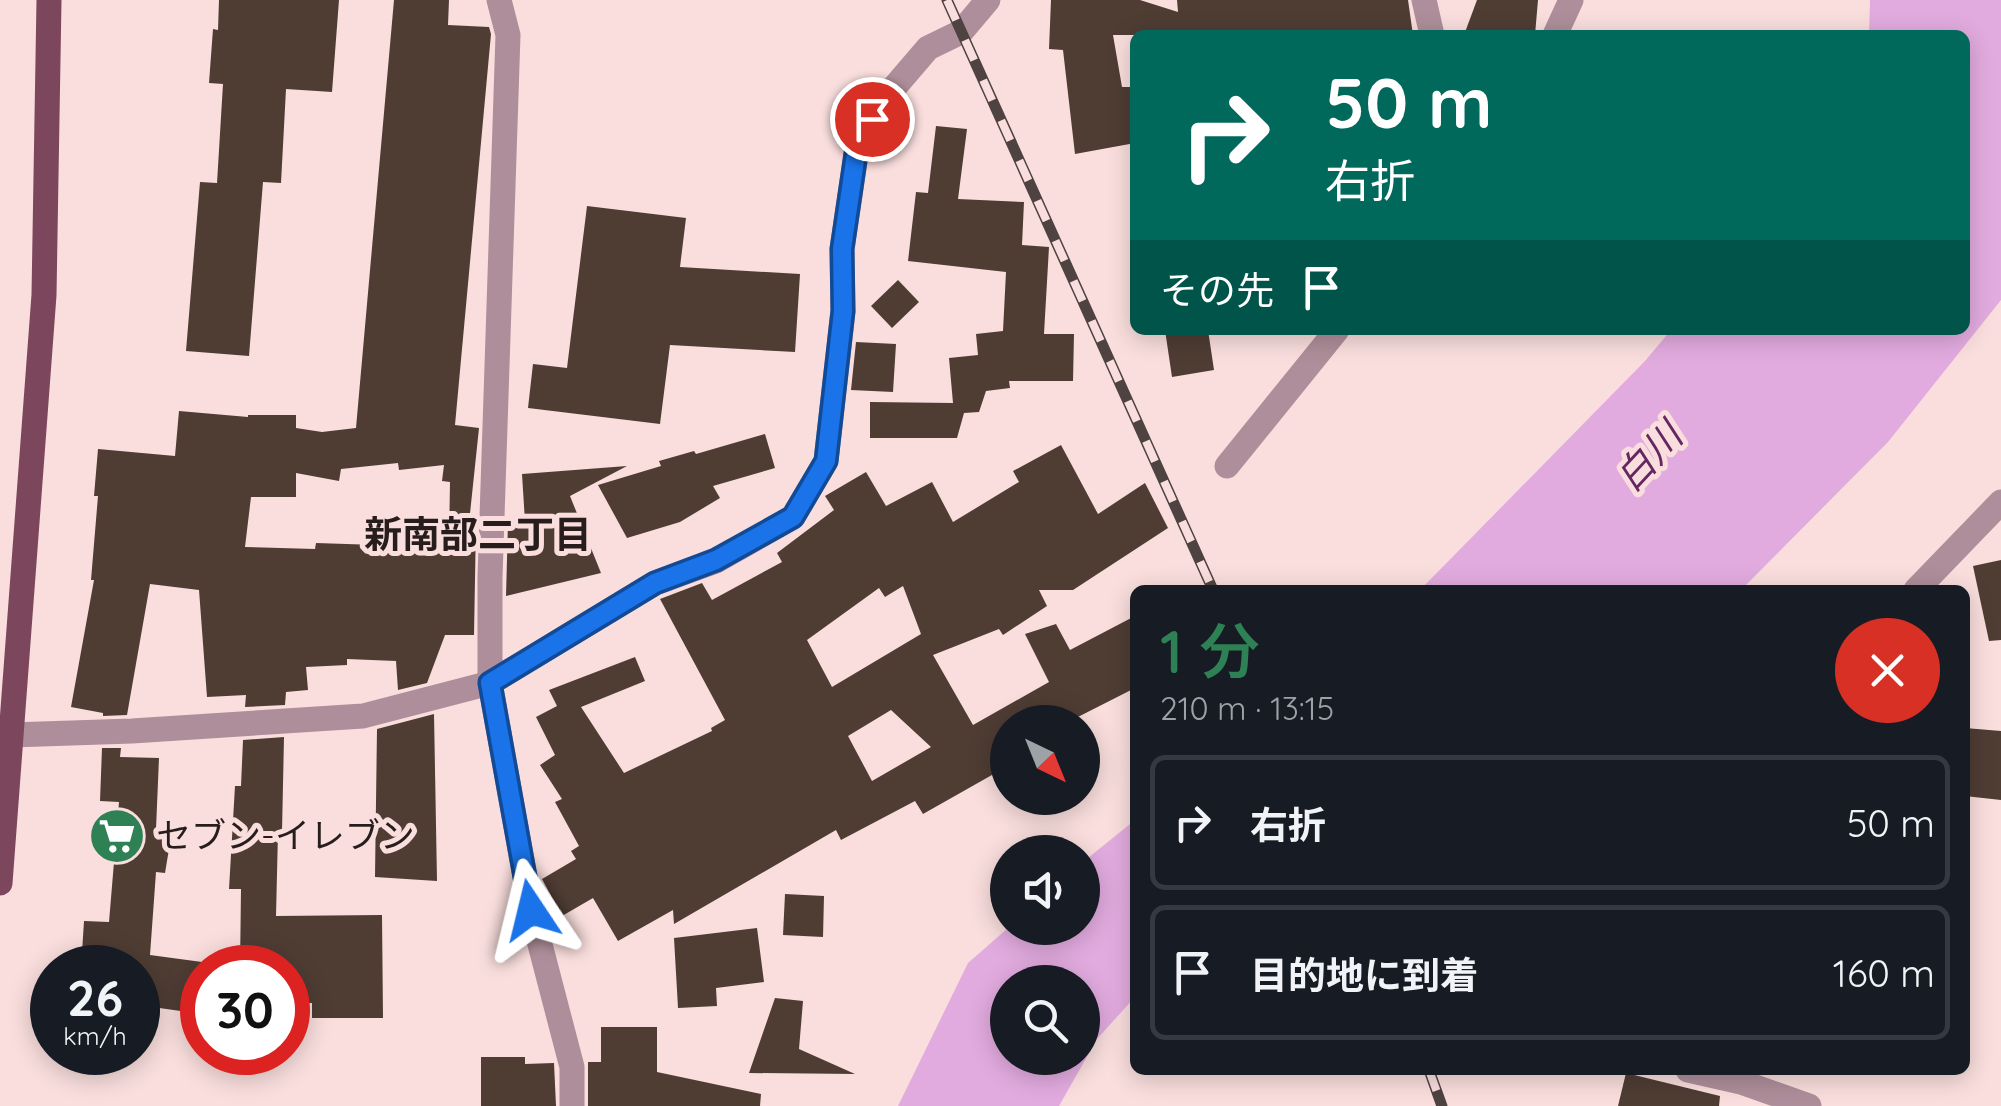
<!DOCTYPE html>
<html lang="ja">
<meta charset="utf-8">
<style>
:root{--surface:#171b24;--page:#20242c;--text:#f1f3f6;--muted:#9ea1a6;--line:#363941;--accent:#2e8154}
body{margin:0;font-family:Quicksand,"Noto Sans JP",sans-serif;background:var(--page);color:var(--text);height:100vh;display:flex;flex-direction:column;font-size:38px;white-space:nowrap}
*{box-sizing:border-box;margin:0}
p{font-size:32px;color:var(--muted)}
.icon{flex:none;width:55px;height:55px;fill:none;stroke:currentColor;stroke-width:2;stroke-linecap:round;stroke-linejoin:round}
.map{position:relative;flex:1;overflow:hidden}
.sheet{position:absolute;left:1130px;top:585px;width:840px;height:490px;display:flex;flex-direction:column;background:var(--surface);border-radius:15px;box-shadow:0 5px 25px #0003}
.sheet>*{flex:none}
.hud{position:absolute;left:1130px;top:30px;width:840px;height:305px;border-radius:15px;box-shadow:0 5px 25px #0003;background:#00695c;color:#fff;overflow:hidden}
.needle{width:65px;rotate:137deg}
.buttons{position:absolute;left:990px;top:705px;display:grid;gap:20px}
.buttons a{display:grid;place-items:center;width:110px;height:110px;border-radius:50%;background:var(--surface);box-shadow:0 5px 25px #0003;font-size:50px}
.speed{position:absolute;left:30px;top:945px;display:flex;gap:20px;font-size:50px;font-weight:700;text-align:center}
.speed>*{display:grid;place-content:center;width:130px;height:130px;border-radius:50%;background:var(--surface);box-shadow:0 5px 25px #0003;line-height:1}
.speed small{font-size:25px;font-weight:400}
.speed .limit{border:15px solid #d22;background:#fff;color:#111}
.pin{position:absolute;display:grid;place-items:center;width:85px;height:85px;color:#fff;margin:-42px;border:5px solid #fff;border-radius:50%;box-shadow:0 2px 10px #0007}
.me{position:absolute;width:110px;margin:-55px;rotate:350deg;stroke-linejoin:round;filter:drop-shadow(0 0 8px #0008)}
.turn{display:flex;align-items:center;gap:35px;height:210px;padding:0 30px;font-size:45px}
.turn .icon{width:130px;height:130px;stroke-width:2.5}
.turn b{display:block;font-size:70px;line-height:85px}
.then{display:flex;align-items:center;height:95px;padding:0 30px;background:#0003;gap:20px;font-size:38px}
.round{display:grid;place-items:center;flex:none;width:105px;height:105px;border-radius:52px;background:var(--page)}
.summary{display:flex;align-items:center;justify-content:space-between;height:170px;padding:0 30px}
h1{font-size:60px;font-weight:600;line-height:75px;color:var(--accent)}
ul{padding:0;list-style:none}
li{display:flex;align-items:center;gap:30px;height:135px;margin:0 20px 15px;padding:0 10px;border:5px solid var(--line);border-radius:15px}
li div{flex:1}
li b{display:block;font-size:38px}
li em{font-style:normal}
.map>svg:first-child{display:block}
</style>
<div class="map">
<svg width="2001" height="1106" viewBox="0 0 2001 1106">
<rect width="100%" height="100%" fill="#f9dedd"/>
<!-- water -->
<g fill="#e2abdf" fill-rule="evenodd">
<path d="M1870,0H2001V300L1888,442L1741,590H1420L1645,361L1671,330H1965V35H1869Z"/>
<path d="M1135,820V997L1097,1039L1059,1106H898L968,963L1008,928H1082L1083,862ZM1008,982H1082V1058H1008Z"/>
</g>
<!-- building -->
<g fill="#4f3d34" fill-rule="evenodd">
<path d="M219,0H339L332,92L286,89L281,183L263,182L249,356L186,351L200,182L217,183L223,84L209,83L213,29L218,30Z"/>
<path d="M394,0H449L448,25L489,27L491,34L455,425L479,428L469,523H476L474,635H445L427,683L398,690L396,661L347,659V665L306,667L308,690L286,692L285,705L245,707L246,695L207,697L199,590L150,584L127,715L103,716V713L71,707L94,580H91L98,496H94L98,449L175,456L179,411L248,417V415H296V428L322,432L356,428ZM398,463L399,470L444,465L442,481L450,482L449,543L377,538V545L316,543L315,549L245,547L251,497H296V473L339,481L341,469Z"/>
<path d="M1051,0H1140L1178,12L1177,0H1408L1413,35H1113L1122,87H1135V143L1075,154L1063,50L1049,49Z"/>
<path d="M1477,0H1538L1535,35H1464Z"/>
<path d="M936,126L967,129L958,199L1024,202L1022,245L1049,247L1044,334H1074L1073,381H1009L1010,388L986,391L979,412L964,413L957,438H870V402L953,403L949,358L978,355L976,334L1003,331L1006,272L908,261L916,192L928,193Z"/>
<path d="M587,206L686,218L680,267L800,274L795,352L670,345L660,424L528,408L533,364L567,368Z"/>
<path d="M898,280L919,302L892,328L871,306Z"/>
<path d="M1165,330H1208L1214,370L1172,377Z"/>
<path d="M856,342L896,344L893,392L851,390Z"/>
<path d="M765,434L775,468L713,486L720,498L680,522L627,538L598,485L661,466L659,461L694,451L696,454Z"/>
<path d="M1061,445L1098,514L1145,483L1168,528L1073,590H1039L1047,606L1003,635L999,629L933,655L973,725L1049,682L1025,634L1056,624L1070,650L1135,616V688L1068,722H1008V765L999,771L923,814L915,801L841,840L836,830L674,924L673,910L618,941L593,898L562,916L542,879L576,859L571,851L579,846L555,802L562,799L540,765L555,755L536,717L557,706L549,690L635,657L645,681L581,707L624,773L712,731L711,728L725,720L660,599L702,583L712,600L782,562L777,553L834,510L825,496L866,472L886,506L932,482L953,522L1019,482L1013,471ZM903,586L921,634L832,687L807,640L879,588L885,597ZM891,710L931,747L872,781L848,736Z"/>
<path d="M627,466L570,496L601,573L506,596L508,522H525L522,474Z"/>
<path d="M2001,560V640L1989,641L1973,566Z"/>
<path d="M434,714L437,881L375,877L377,729Z"/>
<path d="M1965,728L2001,731V800L1965,796Z"/>
<path d="M284,737L282,832H278L276,916L382,915L383,1018H312V1003H288V968H240L241,889H229L235,786H241L243,740Z"/>
<path d="M102,748H121L120,757L159,758L156,829L172,831L165,873L156,872L150,955L202,962V1014L138,1005V968H81L84,921L109,922L119,802L100,801Z"/>
<path d="M785,894L824,896L823,937L783,935Z"/>
<path d="M757,928L764,982L716,988L717,1006L678,1008L674,938Z"/>
<path d="M775,998L803,1001L799,1049L855,1074L749,1073Z"/>
<path d="M601,1027H657V1072L761,1094L760,1106H588V1062H601Z"/>
<path d="M481,1057H525V1064L554,1063L556,1106H481Z"/>
<path d="M1626,1073L1720,1096L1719,1106H1618Z"/>
</g>
<g fill="none" stroke-linecap="round" stroke-linejoin="round">
<!-- minor -->
<g stroke="#ae8e9a" stroke-width="25">
<path d="M499,0L508,35L490,577V683L531,910L572,1067V1106"/>
<path d="M1424,0L1432,35"/>
<path d="M1555,35L1571,0"/>
<path d="M1227,466L1337,330"/>
<path d="M1916,590L2001,502"/>
<path d="M0,732L11,735L132,731L363,716L490,683L655,583L716,561L793,517L826,461L843,311L842,249L858,141L886,97L928,48L961,32L988,0"/>
<path d="M1688,1070L1741,1082L1809,1106"/>
</g>
<!-- major -->
<path stroke="#7c465c" stroke-width="25" d="M0,883L44,295L49,0"/>
<!-- rail casing -->
<g stroke="#4f4342" stroke-width="11">
<g id="rail">
<path d="M947,0L1213,590"/>
<path d="M1429,1070L1442,1106"/>
</g>
</g>
<!-- rail -->
<use href="#rail" stroke="#f9dedd" stroke-width="8" stroke-dasharray="22" stroke-linecap="butt"/>
</g>
<g fill="none" stroke-linecap="round" stroke-linejoin="round">
<!-- route casing -->
<g stroke="#114b97" stroke-width="25">
<path id="route" d="M531,910L490,683L655,583L716,560L793,517L826,461L843,311L842,249L858,140L872,119"/>
</g>
<!-- route -->
<use href="#route" stroke="#1a73e8" stroke-width="18"/>
</g>
<!-- icons -->
<defs>
<g id="supermarket-disc" transform="scale(2.875)"><circle r="9.5" fill="#2e8154" stroke="#f9dedd"/><path d="M-6-5.5h2.5l.6 2H6L4.5 2H-2.5L-4.4-4H-6ZM-1.5 3.2a1.3 1.3 0 1 0 .1 0ZM3 3.2a1.3 1.3 0 1 0 .1 0Z" fill="#fff"/></g>
</defs>
<g fill-rule="evenodd">
<use href="#supermarket-disc" x="117" y="836"/>
</g>
<g text-anchor="middle" stroke-width="10" stroke-linejoin="round" paint-order="stroke">
<!-- poi labels -->
<g font-size="35" fill="#261d1c" stroke="#f9dedd" text-anchor="start">
<text x="156" y="848">セブン-イレブン</text>
</g>
<!-- water labels -->
<g font-size="38" font-style="italic" fill="#652664" stroke="#f9dedd">
<text transform="translate(1649 457) rotate(-47)" y="13">白川</text>
</g>
<!-- neighbourhood labels -->
<g font-size="38" font-weight="bold" fill="#261d1c" stroke="#f9dedd">
<text x="478" y="548">新南部二丁目</text>
</g>
</g>
</svg>
<div class="buttons">
<a><svg class="needle" viewBox="-14 -14 28 28"><path d="M0-13l5 13h-10z" fill="#e53935"/><path d="M0 13l5-13h-10z" fill="#9ea1a6"/></svg></a>
<a><svg class="icon" aria-label="sound" viewBox="0 0 24 24"><path d="M4 9h4l5-4v14l-5-4H4zM17 9q2 3 0 6"/></svg></a>
<a><svg class="icon" aria-label="search" viewBox="0 0 24 24"><circle cx="10" cy="10" r="6"/><path d="M15 15l6 6"/></svg></a>
</div>
<div class="speed"><div>26<small>km/h</small></div><div class="limit">30</div></div>
<div class="pin" style="left:872px;top:119px;background:#d93025"><svg class="icon" aria-label="arrive" viewBox="0 0 24 24"><path d="M6 21V4h12l-3 4 3 4H6"/></svg></div>
<svg class="me" style="left:531px;top:910px" viewBox="-20 -20 40 40"><path d="M0-17L14 15 0 8-14 15z" fill="#1a73e8" stroke="#fff" stroke-width="4"/></svg>
<div class="hud">
<div class="turn"><svg class="icon" aria-label="right" viewBox="0 0 24 24"><path d="M7 20v-9h11M14 6l5 5-5 5"/></svg><div><b>50 m</b>右折</div></div>
<div class="then">その先<svg class="icon" aria-label="arrive" viewBox="0 0 24 24"><path d="M6 21V4h12l-3 4 3 4H6"/></svg></div>
</div>
<section class="sheet">
<div class="summary"><div><h1>1 分</h1><p>210 m · 13:15</p></div><a class="round" style="background:#d93025;color:#fff"><svg class="icon" aria-label="close" viewBox="0 0 24 24"><path d="M6 6l12 12M18 6L6 18"/></svg></a></div>
<ul>
<li><svg class="icon" aria-label="right" viewBox="0 0 24 24"><path d="M7 20v-9h11M14 6l5 5-5 5"/></svg><div><b>右折</b></div><em>50 m</em></li>
<li><svg class="icon" aria-label="arrive" viewBox="0 0 24 24"><path d="M6 21V4h12l-3 4 3 4H6"/></svg><div><b>目的地に到着</b></div><em>160 m</em></li>
</ul>
</section>
</div>
